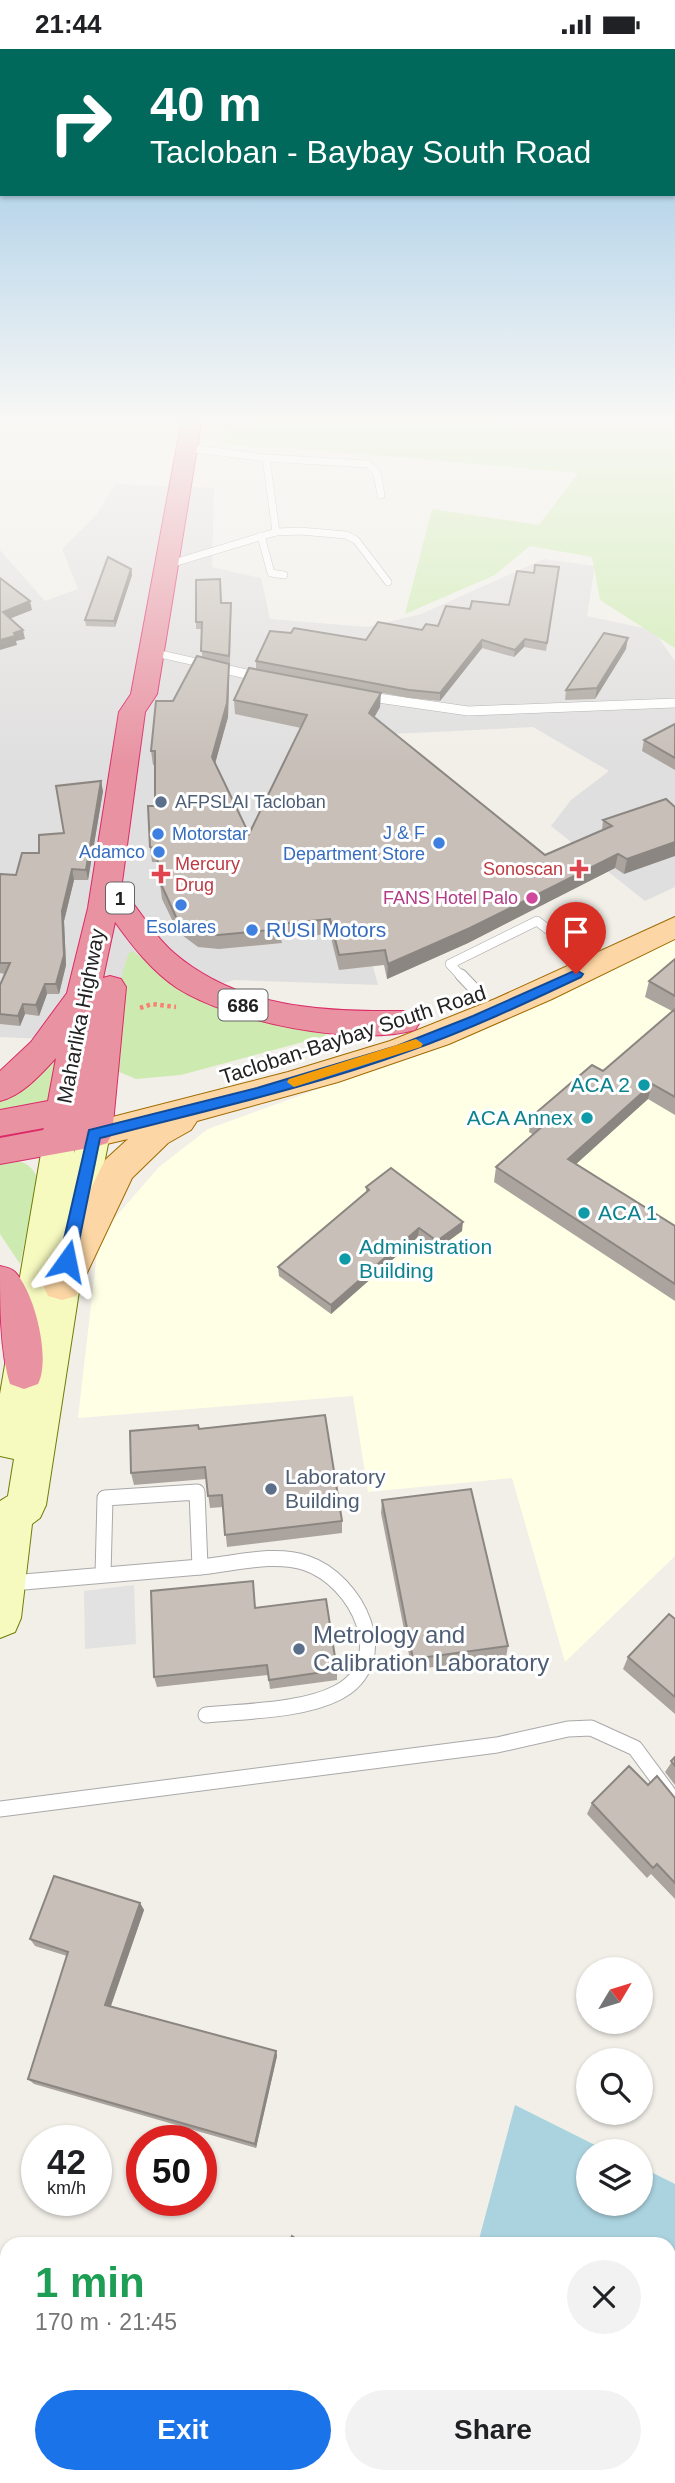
<!DOCTYPE html>
<meta charset="utf-8">
<style>
:root{--surface:#fff;--page:#f2f2f2;--text:#202124;--muted:#757577;--accent:#1a73e8}
body{margin:0;font-family:Arial,sans-serif;background:var(--page);color:var(--text);height:100vh;display:flex;flex-direction:column;font-size:26px;white-space:nowrap}
*{box-sizing:border-box;margin:0}
p{font-size:23px;color:var(--muted)}
.icon{flex:none;width:38px;height:38px;fill:none;stroke:currentColor;stroke-width:2;stroke-linecap:round;stroke-linejoin:round}
.map{position:relative;flex:1;overflow:hidden}
.side{position:absolute;left:0px;top:2188px;width:676px;height:247px;display:flex;flex-direction:column;background:var(--surface);border-radius:21px 21px 0 0;box-shadow:0 2px 5px #0004}
.side>*{flex:none}
.top-card{position:absolute;left:0px;top:0px;width:676px;height:147px;box-shadow:0 2px 5px #0004;background:#00695c;color:#fff;overflow:hidden}
.needle{width:46px;rotate:52deg}
.buttons{position:absolute;left:576px;top:1908px;display:grid;gap:14px}
.buttons a{display:grid;place-items:center;width:77px;height:77px;border-radius:50%;background:var(--surface);box-shadow:0 2px 5px #0004;font-size:35px}
.speed{position:absolute;left:21px;top:2076px;display:flex;gap:14px;font-size:35px;font-weight:700;text-align:center}
.speed>*{display:grid;place-content:center;width:91px;height:91px;border-radius:50%;background:var(--surface);box-shadow:0 2px 5px #0004;line-height:1}
.speed small{font-size:18px;font-weight:400}
.speed .limit{border:10px solid #d22;background:#fff;color:#111}
.pin{position:absolute;display:grid;place-items:center;width:60px;height:60px;color:#fff;margin:-72px -30px;border-radius:50% 50% 50% 0;rotate:-45deg;box-shadow:0 0 7px #0007}
.pin .icon{rotate:45deg}
.me{position:absolute;width:77px;margin:-38px;rotate:12deg;stroke-linejoin:round;filter:drop-shadow(0 0 5px #0008)}
.turn{display:flex;align-items:center;gap:24px;height:147px;padding:0 35px;font-size:32px}
.turn .icon{width:91px;height:91px;stroke-width:2.5}
.turn b{display:block;font-size:49px;line-height:60px}
.round{display:grid;place-items:center;flex:none;width:74px;height:74px;border-radius:37px;background:var(--page)}
.overview{display:flex;align-items:center;justify-content:space-between;height:119px;padding:0 35px}
h1{font-size:42px;font-weight:600;line-height:52px;color:#1e9e55}
.action{display:flex;gap:14px;margin-top:auto;padding:14px 35px}
.action a{flex:1;height:80px;border-radius:42px;background:var(--accent);color:#fff;font-size:28px;font-weight:600;line-height:80px;text-align:center}
.action a+a{background:var(--page);color:var(--text)}
.status{display:flex;justify-content:space-between;align-items:center;height:49px;padding:0 35px;background:var(--surface);direction:ltr}
.status svg{height:19px;fill:currentColor}
.map>svg:first-child{display:block}
</style>
<div class="status"><b>21:44</b><svg viewBox="0 0 49 12"><path d="M0 12V9h3v3zM5 12V6h3v6zM10 12V3h3v9zM15 12V0h3v12zM26 1h20v11H26zM47 4h2v5h-2z"/></svg></div>
<div class="map">
<svg width="675" height="2434" viewBox="0 0 675 2434">
<rect width="100%" height="100%" fill="#f2efe9"/>
<!-- residential -->
<path fill="#e0dfdf" d="M115,435L214,439L212,518L261,529L270,570L368,578L421,565L544,510L595,517L587,567L653,581L675,612V838L645,852L551,777L571,751L609,722L533,678L391,685L348,826L378,936L234,931L43,990L0,988V501L45,552L78,540L62,500L97,465Z"/>
<!-- education -->
<path fill="#ffffe5" d="M675,887V1507L565,1613L512,1429L368,1443L353,1347L78,1369L99,1187L159,1118L208,1080L506,972Z"/>
<!-- grass -->
<g fill="#cdebb0">
<path d="M230,375H675V599L600,551L592,508L530,497L495,526L405,565L432,460L539,476L578,424L291,399L221,396Z"/>
<path d="M133,902L161,925L326,984L325,987L181,1026L136,1030L117,1022C118,987 115,936 129,904Z"/>
<path d="M63,995L57,1049L0,1069V1053L17,1042Z"/>
<path d="M0,1110C18,1110 32,1113 38,1131L20,1215L0,1185Z"/>
</g>
<!-- parking -->
<path fill="#e2e2e2" d="M134,1536L136,1595L85,1600L84,1542Z"/>
<!-- water -->
<path fill="#aad3df" d="M515,2056L607,2102H588V2154H640L641,2118L675,2135V2363L668,2359V2194H478Z"/>
<g fill="none" stroke-linecap="round" stroke-linejoin="round">
<!-- lane-far4 casing -->
<g stroke="#a9a9a9" stroke-width="8">
<g id="lane-far4">
<path d="M187,399L266,409L276,483"/>
<path d="M266,409L368,415L377,424L381,446"/>
<path d="M261,487L271,524L284,526"/>
<path d="M167,516L276,483L300,482L346,486L356,491L388,533"/>
<path d="M151,603L223,619"/>
</g>
</g>
<!-- lane-far3 casing -->
<g stroke="#a9a9a9" stroke-width="10">
<g id="lane-far3">
<path d="M215,618L260,628"/>
<path d="M364,647L468,662L675,654"/>
<path d="M462,928L450,915L537,872L576,902"/>
</g>
</g>
<!-- lane-far2 casing -->
<g stroke="#a9a9a9" stroke-width="13">
<path id="lane-far2" d="M461,926L480,946"/>
</g>
<!-- lane-far1 casing -->
<g stroke="#a9a9a9" stroke-width="17">
<g id="lane-far1">
<path d="M200,1518C233,1515 274,1503 306,1514C357,1531 398,1613 337,1644C302,1662 245,1662 206,1666"/>
<path d="M12,1534L200,1518L197,1443L105,1449L103,1526"/>
<path d="M0,1760L497,1696L568,1680L591,1679L635,1699L675,1753"/>
</g>
</g>
<!-- lane casing -->
<g stroke="#a9a9a9" stroke-width="20">
<g id="lane">
<path d="M0,2367L7,2375"/>
<path d="M71,2427L79,2434"/>
<path d="M3,2434L7,2410"/>
</g>
</g>
<!-- secondary casing -->
<g stroke="#707d05" stroke-width="2">
<path id="secondary" d="M94,1073L105,1077L110,1085L80,1236L46,1456L40,1469L32,1475L21,1569L15,1583L0,1589V1452L8,1447L14,1410L0,1407V1345L43,1093L47,1085L59,1081L71,1085L75,1093L74,1104L83,1077Z"/>
</g>
<!-- primary casing -->
<g stroke="#a06b00" stroke-width="2">
<path id="primary" d="M675,868V890L552,950L449,995L338,1033L197,1072L191,1081L168,1094L132,1129L76,1247L62,1251L48,1247L43,1236L100,1121L105,1111L128,1090L94,1098L81,1094L76,1085L81,1076L288,1023L390,992L495,950Z"/>
</g>
<!-- highway casing -->
<g stroke="#dc2a67" stroke-width="2">
<g id="highway">
<path d="M181,375H201L157,645L145,663L120,848L130,850C144,869 157,889 174,904C238,959 322,963 403,962L415,965L420,973L415,981C354,998 230,973 177,939C152,922 133,898 115,873L103,929L110,927L121,930L126,938L112,1085L107,1094L94,1098L0,1115V1089L43,1081L44,1079L0,1087V1061L48,1052L56,1009C40,1026 23,1046 0,1052V1022L31,993L67,944L88,859L119,663L131,645Z"/>
<path d="M0,1217C5,1218 11,1219 15,1223C35,1244 51,1310 38,1335L24,1340L10,1335C0,1301 0,1254 0,1217Z"/>
</g>
</g>
<!-- path -->
<path stroke="#fa8072" stroke-width="4.5" stroke-dasharray="3.5 3.5" stroke-linecap="butt" d="M140,959L152,955L176,958"/>
<!-- lane-far4 -->
<use href="#lane-far4" stroke="#fff" stroke-width="7"/>
<!-- lane-far3 -->
<use href="#lane-far3" stroke="#fff" stroke-width="9"/>
<!-- lane-far2 -->
<use href="#lane-far2" stroke="#fff" stroke-width="11"/>
<!-- lane-far1 -->
<use href="#lane-far1" stroke="#fff" stroke-width="15"/>
<!-- lane -->
<use href="#lane" stroke="#fff" stroke-width="18"/>
<!-- secondary -->
<use href="#secondary" fill="#f7fabf" fill-rule="evenodd"/>
<!-- primary -->
<use href="#primary" fill="#fcd6a4" fill-rule="evenodd"/>
<!-- highway -->
<use href="#highway" fill="#e892a2" fill-rule="evenodd"/>
</g>
<!-- wall -->
<g fill="#aba49e">
<path d="M559,518L546,602L524,598L514,608L482,599L440,652L409,649L256,620V612L422,581L509,556L534,524Z"/>
<path d="M131,520L132,526L115,578L86,577L85,571Z"/>
<path d="M221,554L231,561L230,615L221,613L229,629L228,668L215,714L249,785L301,679L235,665L234,651L380,658L374,669L545,806L602,781L603,771L666,750L624,825L615,819L468,894L387,930L384,916L339,921L330,885L281,889L282,894L219,900L198,898L178,883L162,850L157,813H152L150,798L155,757V716H153L151,702L173,652L202,608V580H196V573Z"/>
<path d="M626,600L595,650L565,651L566,641Z"/>
<path d="M675,675V721L642,702L644,691Z"/>
<path d="M103,742L88,831H74L64,872L66,916L59,945H47L39,967L25,965L20,977L0,975V936L5,925L0,924V825L16,826L64,784Z"/>
<path d="M675,910V1066L648,1050L576,1115L675,1177V1252L494,1133L496,1118L534,1086L529,1083L531,1068L603,1022L672,962L645,948L649,932Z"/>
<path d="M366,1138L462,1182L436,1201L418,1188L331,1265L279,1227L278,1218L366,1144Z"/>
<path d="M199,1380L342,1472V1484L227,1498L223,1458L210,1459L206,1430L134,1436L131,1424Z"/>
<path d="M382,1451L508,1597L506,1608L412,1621L381,1464Z"/>
<path d="M255,1559L337,1621V1631L270,1640L268,1626L157,1638L154,1628Z"/>
<path d="M675,1570V1665L623,1620L628,1608Z"/>
<path d="M675,1708V1736L665,1723Z"/>
<path d="M648,1736L675,1749V1850L651,1825L647,1829L587,1765L592,1754Z"/>
<path d="M140,1854L144,1861L111,1957L276,2002L277,2007L256,2099L34,2035L28,2030L67,1907L35,1897L30,1890Z"/>
</g>
<!-- shaded-wall -->
<g fill="#8b8681">
<path d="M131,520L132,526L115,578L114,572Z"/>
<path d="M30,552L32,561L4,572L3,563Z"/>
<path d="M23,581L25,590L16,592L17,596L0,601V591L14,584Z"/>
<path d="M628,589L626,600L595,650L597,639Z"/>
<path d="M525,590L524,598L514,608L515,601Z"/>
<path d="M482,591V599L440,652V644Z"/>
<path d="M229,615V629L228,668L213,722L212,708Z"/>
<path d="M381,644L380,658L368,679L369,664Z"/>
<path d="M101,732L103,742L88,831L86,821Z"/>
<path d="M675,793V807L624,825L627,810Z"/>
<path d="M618,805L615,819L468,894L387,930L388,915Z"/>
<path d="M72,820L74,831L64,872L66,916L59,945L56,935L62,862Z"/>
<path d="M45,935L47,945L39,967L36,956Z"/>
<path d="M23,955L25,965L20,977L18,967Z"/>
<path d="M652,1035L648,1050L565,1125L568,1110Z"/>
<path d="M463,1173L462,1182L436,1201L437,1192Z"/>
<path d="M419,1179L418,1188L331,1265V1256Z"/>
<path d="M140,1854L144,1861L109,1962L105,1956Z"/>
<path d="M276,2002L277,2007L256,2099L255,2095Z"/>
</g>
<!-- building -->
<g fill="#c7bfb8" stroke="#8b8681" stroke-width="2">
<path d="M108,508L131,520L114,572L85,571Z"/>
<path d="M535,516L559,518L547,594L525,590L515,601L482,591L440,644L409,641L256,612L270,582L291,584L294,579L366,591L378,573L422,581L426,575L438,577L446,557L470,560L472,552L509,556L517,522L534,524Z"/>
<path d="M0,529L30,552L3,563L23,581L14,584L15,587L0,591Z"/>
<path d="M220,530L221,554H231L229,607L201,602L202,573H196V531Z"/>
<path d="M604,584L628,589L597,639L566,641Z"/>
<path d="M197,607L229,615L227,654L212,708L249,785L307,666L234,651L249,619L381,644L369,664L545,806L612,777L603,771L666,750L675,758V793L627,810L618,805L470,879L388,915L385,901L339,906L330,870L280,875L281,880L218,886L197,884L176,868L161,835L156,799L150,798L148,757H155V702H151L156,652H173Z"/>
<path d="M675,675V709L644,691Z"/>
<path d="M101,732L86,821L72,820L62,862L64,906L56,935H45L36,956L23,955L18,967L0,965V936L10,914H0V825L16,826L22,804H39V786L64,784L56,737Z"/>
<path d="M675,910V947L649,932Z"/>
<path d="M675,960V1048L652,1035L568,1110L675,1177V1235L496,1118L544,1076L531,1068L592,1016L603,1022Z"/>
<path d="M391,1119L463,1173L437,1192L419,1179L331,1256L278,1218L369,1141L366,1138Z"/>
<path d="M325,1366L342,1472L225,1486L222,1446L208,1447L205,1418L131,1424L130,1382L198,1376L199,1380Z"/>
<path d="M471,1440L508,1597L413,1610L382,1451Z"/>
<path d="M253,1532L255,1559L326,1550L337,1621L269,1631L267,1616L154,1628L151,1542Z"/>
<path d="M669,1565L675,1570V1648L628,1608Z"/>
<path d="M675,1708V1717L671,1712Z"/>
<path d="M629,1717L648,1736L657,1727L675,1749V1834L657,1815L653,1819L592,1754Z"/>
<path d="M54,1827L140,1854L105,1956L276,2002L255,2095L28,2030L68,1903L30,1890Z"/>
<path d="M292,2187L302,2194H289Z"/>
<path d="M668,2339L675,2344V2434H618L610,2427H668Z"/>
<path d="M168,2427H578L575,2434H176Z"/>
</g>
<!-- sky -->
<linearGradient id="sky" x2="0" y2="1"><stop stop-color="#8fc0e4"/><stop offset="0.52" stop-color="#f9f8f5"/><stop offset="1" stop-color="#f9f8f5" stop-opacity="0"/></linearGradient>
<rect width="675" height="716" fill="url(#sky)"/>
<!-- route -->
<path fill="#1a73e8" stroke="#114b97" stroke-width="2" d="M576,921L583,925L581,928C524,955 468,981 409,1002C309,1039 203,1062 100,1089L75,1212L73,1217H61L59,1212L89,1081L257,1039L397,997L473,967Z"/>
<!-- slow -->
<path fill="#f59e0b" d="M416,990L423,995L421,998L294,1038L287,1033L289,1030Z"/>
<!-- markers -->
<g fill="#5c6f8a" stroke="#fff" stroke-width="2.5">
<circle cx="161" cy="753" r="7"/>
<circle cx="271" cy="1440" r="7"/>
<circle cx="299" cy="1600" r="7"/>
</g>
<g fill="#3f7fe0" stroke="#fff" stroke-width="2.5">
<circle cx="158" cy="785" r="7"/>
<circle cx="439" cy="794" r="7"/>
<circle cx="159" cy="803" r="7"/>
<circle cx="181" cy="856" r="7"/>
<circle cx="252" cy="881" r="7"/>
</g>
<g fill="#e0444e" stroke="#fff" stroke-width="2.5">
<path d="M575.5 809.5h7v7h7v7h-7v7h-7v-7h-7v-7h7z"/>
<path d="M157.5 814.5h7v7h7v7h-7v7h-7v-7h-7v-7h7z"/>
</g>
<circle fill="#d1479c" stroke="#fff" stroke-width="2.5" cx="532" cy="849" r="7"/>
<g fill="#0f9aa8" stroke="#fff" stroke-width="2.5">
<circle cx="644" cy="1036" r="7"/>
<circle cx="587" cy="1069" r="7"/>
<circle cx="584" cy="1164" r="7"/>
<circle cx="345" cy="1210" r="7"/>
</g>
<g text-anchor="middle" stroke-width="6" stroke-linejoin="round" paint-order="stroke">
<!-- far-service labels -->
<g font-size="18" fill="#4e5e75" stroke="#fff" text-anchor="start">
<text x="175" y="759">AFPSLAI Tacloban</text>
</g>
<!-- far-shop labels -->
<g font-size="18" fill="#366cbe" stroke="#fff" text-anchor="end">
<text x="425" y="790">J &amp; F<tspan x="425" dy="21">Department Store</tspan></text>
<text x="172" y="791" text-anchor="start">Motorstar</text>
<text x="145" y="809">Adamco</text>
<text x="181" y="884" text-anchor="middle">Esolares</text>
</g>
<!-- far-health labels -->
<g font-size="18" fill="#be3a42" stroke="#fff" text-anchor="start">
<text x="175" y="821">Mercury<tspan x="175" dy="21">Drug</tspan></text>
<text x="563" y="826" text-anchor="end">Sonoscan</text>
</g>
<!-- far-hotel labels -->
<g font-size="18" fill="#b23c85" stroke="#fff" text-anchor="end">
<text x="518" y="855">FANS Hotel Palo</text>
</g>
<!-- shield labels -->
<g fill="#fff" stroke="#646464" stroke-width="2">
<rect x="106" y="833.5" width="28" height="31" rx="5"/>
<rect x="218.5" y="940.5" width="49" height="31" rx="5"/>
</g>
<g font-size="19" font-weight="bold" fill="#222">
<text x="120" y="856">1</text>
<text x="243" y="963">686</text>
</g>
<!-- shop labels -->
<g font-size="21" fill="#366cbe" stroke="#fff" text-anchor="start">
<text x="266" y="888">RUSI Motors</text>
</g>
<!-- street labels -->
<g font-size="21" fill="#222" stroke="#fff">
<text transform="translate(81 967) rotate(-79)" y="7">Maharlika Highway</text>
<text transform="translate(353 986) rotate(-18)" y="7">Tacloban-Baybay South Road</text>
</g>
<!-- culture labels -->
<g font-size="21" fill="#0d838f" stroke="#fff" text-anchor="end">
<text x="630" y="1043">ACA 2</text>
<text x="573" y="1076">ACA Annex</text>
<text x="598" y="1171" text-anchor="start">ACA 1</text>
<text x="359" y="1205" text-anchor="start">Administration<tspan x="359" dy="24">Building</tspan></text>
</g>
<!-- service labels -->
<g font-size="21" fill="#4e5e75" stroke="#fff" text-anchor="start">
<text x="285" y="1435">Laboratory<tspan x="285" dy="24">Building</tspan></text>
</g>
<!-- near-service labels -->
<g font-size="24" fill="#4e5e75" stroke="#fff" text-anchor="start">
<text x="313" y="1594">Metrology and<tspan x="313" dy="28">Calibration Laboratory</tspan></text>
</g>
</g>
</svg>
<div class="buttons">
<a><svg class="needle" viewBox="-14 -14 28 28"><path d="M0-13l5 13h-10z" fill="#e53935"/><path d="M0 13l5-13h-10z" fill="#757577"/></svg></a>
<a><svg class="icon" aria-label="search" viewBox="0 0 24 24"><circle cx="10" cy="10" r="6"/><path d="M15 15l6 6"/></svg></a>
<a><svg class="icon" aria-label="layers" viewBox="0 0 24 24"><path d="M12 4l9 5-9 5-9-5zM3 14l9 5 9-5"/></svg></a>
</div>
<div class="speed"><div>42<small>km/h</small></div><div class="limit">50</div></div>
<div class="pin" style="left:576px;top:925px;background:#d93025"><svg class="icon" aria-label="arrive" viewBox="0 0 24 24"><path d="M6 21V4h12l-3 4 3 4H6"/></svg></div>
<svg class="me" style="left:67px;top:1212px" viewBox="-20 -20 40 40"><path d="M0-17L14 15 0 8-14 15z" fill="#1a73e8" stroke="#fff" stroke-width="4"/></svg>
<div class="top-card">
<div class="turn"><svg class="icon" aria-label="right" viewBox="0 0 24 24"><path d="M7 20v-9h11M14 6l5 5-5 5"/></svg><div><b>40 m</b>Tacloban - Baybay South Road</div></div>
</div>
<section class="side">
<div class="overview"><div><h1>1 min</h1><p>170 m · 21:45</p></div><a class="round"><svg class="icon" aria-label="close" viewBox="0 0 24 24"><path d="M6 6l12 12M18 6L6 18"/></svg></a></div>
<div class="action"><a>Exit</a><a>Share</a></div>
</section>
</div>
